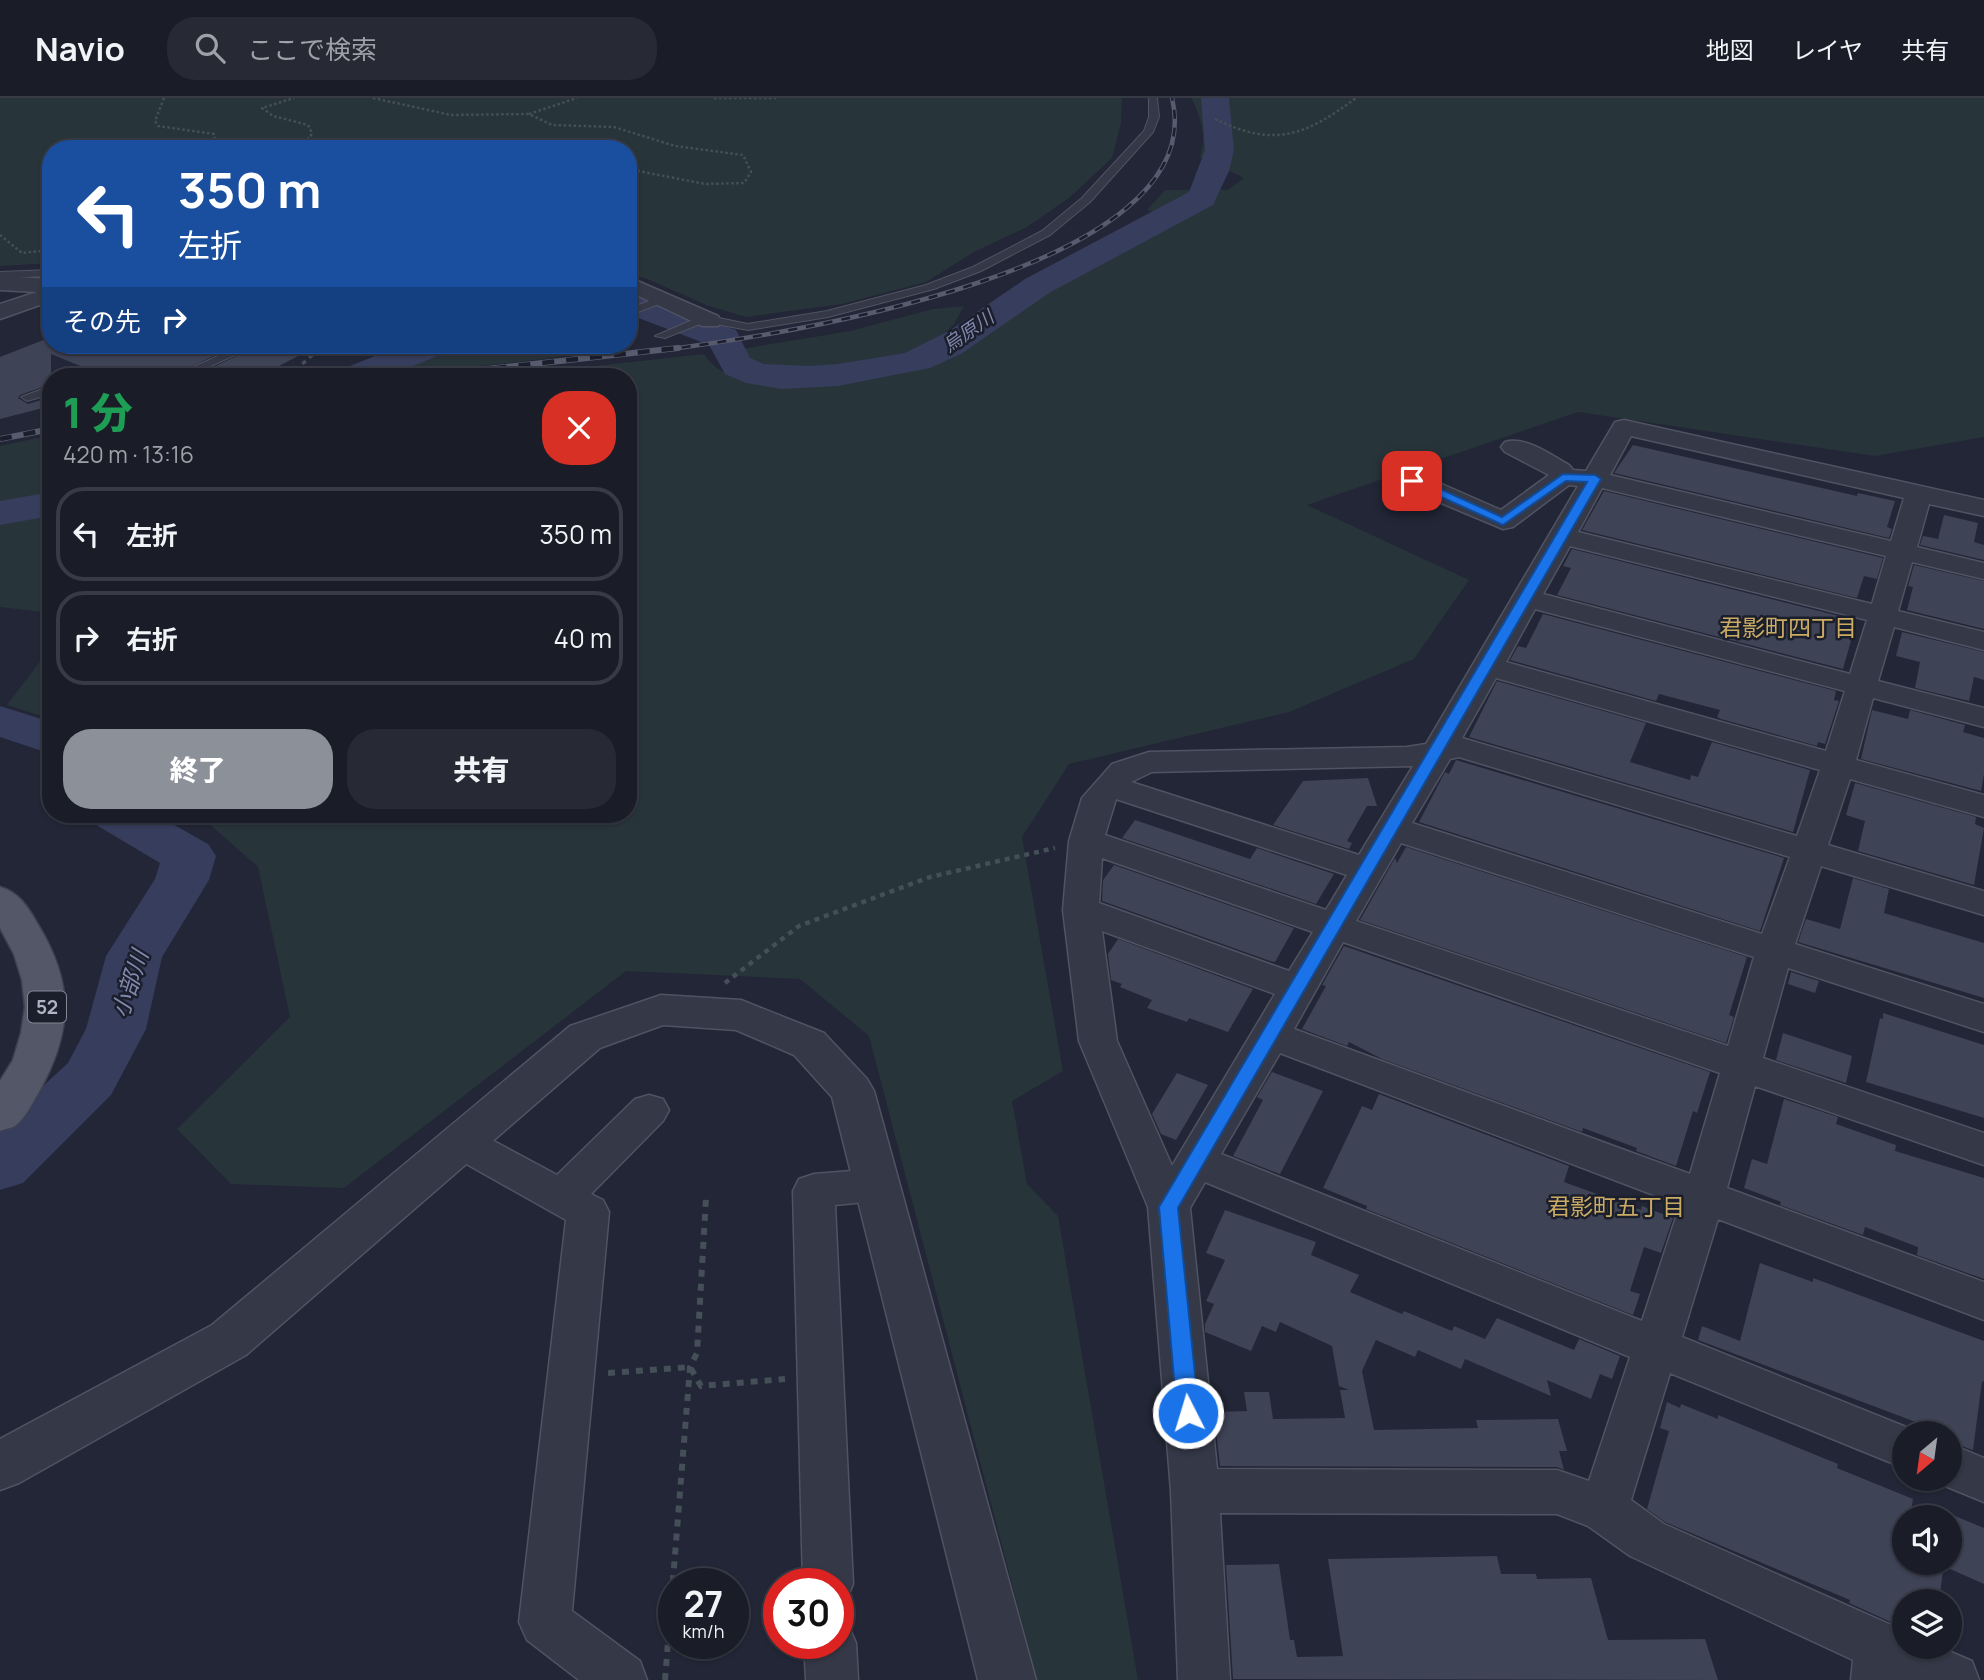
<!DOCTYPE html>
<html lang="ja">
<meta charset="utf-8">
<style>
:root{--surface:#1a1c28;--page:#272934;--text:#f1f3f6;--muted:#9fa1a8;--line:#383a45;--accent:#8c9099}
body{margin:0;font-family:Manrope,"Noto Sans JP",sans-serif;background:var(--page);color:var(--text);height:100vh;display:flex;flex-direction:column;font-size:26px;white-space:nowrap}
*{box-sizing:border-box;margin:0}
p{font-size:23px;color:var(--muted)}
.icon{flex:none;width:38px;height:38px;fill:none;stroke:currentColor;stroke-width:2;stroke-linecap:round;stroke-linejoin:round}
.map{position:relative;flex:1;overflow:hidden}
.panel{position:absolute;left:42px;top:270px;width:595px;height:455px;display:flex;flex-direction:column;background:var(--surface);border-radius:28px;box-shadow:0 2px 5px #0004,0 0 0 2px var(--line)}
.panel>*{flex:none}
.banner{position:absolute;left:42px;top:42px;width:595px;height:214px;border-radius:28px;box-shadow:0 2px 5px #0004,0 0 0 2px var(--line);background:#1a4fa0;color:#fff;overflow:hidden}
.needle{width:46px;rotate:209deg}
.tools{position:absolute;left:1892px;top:1323px;display:grid;gap:14px}
.tools a{display:grid;place-items:center;width:70px;height:70px;border-radius:50%;background:var(--surface);box-shadow:0 2px 5px #0004,0 0 0 2px var(--line);font-size:35px}
.speed{position:absolute;left:658px;top:1470px;display:flex;gap:14px;font-size:35px;font-weight:700;text-align:center}
.speed>*{display:grid;place-content:center;width:91px;height:91px;border-radius:50%;background:var(--surface);box-shadow:0 2px 5px #0004,0 0 0 2px var(--line);line-height:1}
.speed small{font-size:18px;font-weight:400}
.speed .limit{border:10px solid #d22;background:#fff;color:#111}
.pin{position:absolute;display:grid;place-items:center;width:60px;height:60px;color:#fff;margin:-30px;border-radius:14px;box-shadow:0 4px 10px #0006}
.me{position:absolute;width:77px;margin:-38px;rotate:355deg;stroke-linejoin:round;filter:drop-shadow(0 0 5px #0008)}
.turn{display:flex;align-items:center;gap:24px;height:147px;padding:0 21px;font-size:32px}
.turn .icon{width:91px;height:91px;stroke-width:2.5}
.turn b{display:block;font-size:49px;line-height:60px}
.then{display:flex;align-items:center;height:66px;padding:0 21px;background:#0003;gap:14px;font-size:26px}
.round{display:grid;place-items:center;flex:none;width:74px;height:74px;border-radius:28px;background:var(--page)}
.overview{display:flex;align-items:center;justify-content:space-between;height:119px;padding:0 21px}
h1{font-size:42px;font-weight:800;line-height:52px;color:#1e9e55}
.primary-button{display:flex;gap:14px;margin-top:auto;padding:14px 21px}
.primary-button a{flex:1;height:80px;border-radius:28px;background:var(--accent);color:#fff;font-size:28px;font-weight:800;line-height:80px;text-align:center}
.primary-button a+a{background:var(--page);color:var(--text)}
ul{padding:0;list-style:none}
li{display:flex;align-items:center;gap:21px;height:94px;margin:0 14px 10px;padding:0 7px;border:4px solid var(--line);border-radius:28px}
li div{flex:1}
li b{display:block;font-size:26px}
li em{font-style:normal}
header{display:flex;align-items:center;gap:42px;box-sizing:border-box;height:98px;padding:0 35px;background:var(--surface);border-bottom:2px solid var(--line)}
header strong{font-size:33px}
nav{display:flex;gap:38px;margin-inline-start:auto;font-size:24px}
.search{width:490px;height:63px;background:var(--page);display:flex;align-items:center;gap:18px;box-sizing:border-box;padding:0 24px;border-radius:28px;color:var(--muted);font-size:26px}
.map>svg:first-child{display:block}
</style>
<header>
<strong>Navio</strong>
<div class="search"><svg class="icon" aria-label="search" viewBox="0 0 24 24"><circle cx="10" cy="10" r="6"/><path d="M15 15l6 6"/></svg>ここで検索</div>
<nav><a>地図</a><a>レイヤ</a><a>共有</a></nav>
</header>
<div class="map">
<svg width="1984" height="1582" viewBox="0 0 1984 1582">
<rect width="100%" height="100%" fill="#222636"/>
<!-- green -->
<g fill="#27343a">
<path d="M0,0H1122L1121,25L1112,60L1069,100L1027,129L974,154L926,184L842,206L746,219L706,207L645,180L628,178V51H51V165L0,168Z"/>
<path d="M1191,0H1984V339L1875,358L1578,314L1307,407L1469,482L1414,561L1289,614L1069,666L1022,739L1063,973L1012,1003L1027,1086L1058,1118L1138,1582H1037L869,938L800,881L626,873L344,1090L231,1086L177,1031L290,919L258,769L198,716H628V278H503L704,256C720,281 749,283 776,283C769,268 751,270 741,251L850,233L933,211L964,208L954,226L933,248L953,256L1013,196L1074,162L1177,119L1147,112L1165,92H1228L1244,80L1200,59C1207,40 1201,18 1191,0Z"/>
<path d="M449,247H556L561,259L392,278L389,270L415,265Z"/>
<path d="M51,337V515L0,509V348Z"/>
<path d="M51,549V621L7,607Z"/>
</g>
<g fill="none" stroke-linecap="round" stroke-linejoin="round">
<!-- river -->
<g fill="#373d5c" fill-rule="evenodd">
<path d="M1201,0H1229L1234,52L1229,73L1213,107L1049,195L961,256L930,270L838,288L782,291L746,285L725,276L709,247L628,216V194L736,232L750,260L764,266L809,268L838,266L905,255L949,233L1025,181L1189,94L1205,52Z"/>
<path d="M402,247H450L445,255L389,278H340L345,270Z"/>
<path d="M51,394V418L0,427V403Z"/>
<path d="M0,608L51,624V656L0,639Z"/>
<path d="M90,716H155L208,746L216,758L209,782L162,859L146,931L111,997L23,1085L0,1092V1028L68,965L86,931L106,858L155,781L160,765L98,728Z"/>
</g>
</g>
<!-- building -->
<g fill="#3e4356">
<path d="M51,239V247H236L172,278H124L104,271L95,274L51,256V286L20,297L18,300L28,306L51,299V308L0,321V259Z"/>
<path d="M259,247H319L260,278H195Z"/>
<path d="M1633,347L1857,398L1858,395L1895,403L1887,429L1892,431L1889,440L1614,375Z"/>
<path d="M1604,393L1883,460L1877,481L1864,478L1857,500L1582,432Z"/>
<path d="M1944,417L1978,425L1974,444L1984,447V462L1920,447L1923,438L1938,441Z"/>
<path d="M1572,451L1851,521L1848,531L1854,532L1843,571L1557,497L1571,470L1563,468Z"/>
<path d="M1914,467L1984,483V531L1907,512L1913,489L1908,488Z"/>
<path d="M1543,516L1836,593L1834,602L1839,603L1825,646L1818,644L1817,648L1721,621L1717,619L1720,612L1659,596L1656,603L1510,562L1518,548L1526,550Z"/>
<path d="M1902,534L1984,554V582L1974,579L1969,603L1915,590L1920,564L1896,558Z"/>
<path d="M1497,583L1646,625L1630,664L1690,682L1691,677L1698,679L1712,644L1810,672L1793,734L1469,639Z"/>
<path d="M1872,612L1908,621L1910,612L1965,627L1963,634L1984,640V676L1981,693L1861,661Z"/>
<path d="M1456,662L1784,760L1760,833L1419,724L1445,674L1449,676Z"/>
<path d="M1368,680L1377,708H1367L1347,743L1352,745L1349,751L1273,727L1303,683Z"/>
<path d="M1855,685L1976,719L1975,726L1984,730L1974,787L1858,753L1865,723L1846,717Z"/>
<path d="M1135,722L1250,761L1257,750L1334,776L1316,806L1122,740Z"/>
<path d="M1406,749L1747,859L1729,917L1734,919L1726,945L1360,822L1395,760L1397,765Z"/>
<path d="M1114,767L1294,830L1275,864L1270,863L1102,803L1103,782Z"/>
<path d="M1853,780L1889,791L1884,815L1984,845V900L1798,844L1806,821L1840,831Z"/>
<path d="M1118,841L1253,891L1228,934L1189,920L1187,924L1147,910L1152,902L1120,889L1122,886L1111,882L1108,856Z"/>
<path d="M1344,848L1710,974L1697,1015L1693,1013L1676,1068L1636,1053L1637,1050L1583,1030L1582,1034L1382,961L1349,944L1347,948L1302,931L1326,888L1322,887Z"/>
<path d="M1791,874L1819,883L1815,895L1788,886Z"/>
<path d="M1883,915L1984,947V1020L1866,984L1880,920L1883,921Z"/>
<path d="M1783,935L1852,958L1846,985L1776,962Z"/>
<path d="M1272,974L1323,993L1280,1076L1233,1058L1263,1002L1257,999Z"/>
<path d="M1177,975L1208,987L1176,1042L1161,1036L1152,1016Z"/>
<path d="M1379,996L1569,1068L1564,1084L1641,1112L1642,1108L1673,1120L1661,1155L1644,1149L1630,1193L1640,1196L1633,1217L1366,1111L1367,1108L1323,1090L1362,1008L1372,1012Z"/>
<path d="M1784,1001L1838,1019L1836,1026L1896,1047L1895,1053L1984,1080V1181L1917,1157L1918,1149L1865,1129L1863,1137L1780,1107L1781,1104L1744,1090L1752,1061L1767,1066Z"/>
<path d="M1225,1112L1316,1144L1311,1157L1359,1177L1350,1194L1402,1216L1404,1213L1452,1233L1454,1228L1485,1241L1497,1220L1574,1252L1579,1241L1620,1258L1612,1281L1600,1276L1591,1301L1547,1282L1551,1298L1465,1261L1461,1271L1418,1252L1415,1259L1376,1242L1362,1273L1374,1332L1478,1330L1476,1322L1558,1321L1567,1353H1559L1564,1372L1557,1369L1220,1368L1214,1314L1247,1313L1244,1294H1269L1273,1321L1345,1320L1340,1292H1349L1339,1288L1332,1248L1280,1224L1276,1234L1262,1228L1251,1253L1205,1234V1226L1214,1206L1206,1203L1225,1162L1206,1155Z"/>
<path d="M1760,1165L1813,1184V1180L1984,1243V1284L1982,1283L1973,1352L1950,1344V1335H1924L1920,1332L1921,1326L1698,1242L1702,1228L1740,1243Z"/>
<path d="M1667,1304L1680,1310L1681,1306L1718,1321V1317L1838,1366L1837,1370L1913,1401L1910,1419H1904V1465H1944L1939,1503H1904V1530L1849,1505L1850,1502L1665,1424L1647,1411L1669,1333L1660,1330Z"/>
<path d="M1950,1416L1984,1430V1486L1950,1471Z"/>
<path d="M1497,1458L1501,1476H1536L1537,1481L1591,1480L1608,1542L1705,1541L1718,1582L1233,1581L1226,1467L1279,1466L1290,1542H1294L1297,1559L1343,1558L1328,1461Z"/>
</g>
<g fill="none" stroke-linecap="round" stroke-linejoin="round">
<!-- service casing -->
<g stroke="#505362" stroke-width="2">
<g id="service">
<path d="M1149,0H1157L1159,19L1153,34L1090,104L1050,137L981,173L934,191L828,219L748,232L705,224L665,240L655,238L704,217L748,226L827,213L926,187L973,169L1042,133L1082,100L1144,33L1149,19Z"/>
<path d="M51,172V178L0,180V174Z"/>
<path d="M665,197L669,198V202L628,218V211Z"/>
<path d="M242,247H257L189,278H174Z"/>
<path d="M51,288V296L27,303L21,299Z"/>
</g>
</g>
<!-- minor casing -->
<g stroke="#505362" stroke-width="3">
<g id="minor">
<path d="M0,178L51,181V203L0,221V206L37,194L0,192Z"/>
<path d="M628,179L718,218L721,223L718,228H702L628,193Z"/>
<path d="M1624,322L1984,402V418L1929,406L1917,449L1984,465V481L1912,464L1898,513L1984,534V552L1894,529L1878,583L1984,610V629L1873,600L1856,662L1984,697V719L1850,681L1828,747L1984,793V817L1821,768L1795,846L1984,906V934L1788,870L1763,960L1984,1035V1067L1755,988L1727,1090L1984,1184V1222L1718,1121L1682,1239L1921,1335H1904V1370L1670,1275L1631,1402L1664,1426L1898,1530L1904,1533V1549H1939L1972,1563L1979,1582H1851L1853,1562L1630,1458L1588,1428L1557,1416L1220,1415L1230,1582H1178L1171,1393L1148,1109L1079,943L1063,812L1069,743L1082,700L1112,666L1149,654L1407,649L1426,646L1578,388L1569,387L1513,429L1503,431L1403,389L1399,383L1403,377L1412,375L1421,377L1501,412L1549,377L1505,354L1501,349L1505,344C1526,338 1551,357 1569,367L1573,372L1586,373L1615,324ZM1631,338L1904,400L1891,443L1610,377ZM1602,390L1886,458L1872,506L1578,434ZM1570,448L1867,522L1850,576L1543,496ZM1535,511L1845,593L1826,653L1506,564ZM1496,580L1820,672L1797,738L1462,640ZM1459,659L1790,759L1762,836L1412,725L1450,661ZM1413,668L1359,757L1131,684L1152,674ZM1116,701L1347,777L1326,812L1105,737ZM1401,745L1754,859L1728,948L1356,823ZM1102,760L1313,834L1289,873L1099,805ZM1102,833L1275,896L1172,1068L1117,943ZM1343,844L1720,975L1690,1076L1294,931ZM1280,955L1680,1107L1642,1223L1221,1056ZM1205,1084L1630,1259L1589,1383L1557,1372L1217,1371L1190,1110Z"/>
<path d="M649,997L663,1001L669,1012L663,1023L591,1096L603,1102L609,1114L572,1513L640,1563L647,1582H579L527,1542L519,1524L566,1122L447,1055L441,1044L447,1033L461,1028L475,1033L557,1077L635,1001Z"/>
<path d="M876,1071L891,1075L897,1087L891,1099L876,1103L835,1107L853,1486L846,1503L838,1506V1486H803L793,1093L799,1081L814,1076Z"/>
<path d="M1950,1346L1984,1360V1404L1933,1383L1932,1381H1950Z"/>
<path d="M838,1523L848,1527L856,1545L858,1582H806L804,1545H838Z"/>
</g>
</g>
<!-- tertiary casing -->
<g stroke="#505362" stroke-width="3">
<path id="tertiary" d="M661,897L741,902L824,935L867,981L874,993L1036,1582H978L832,999L794,957L736,932L663,927L600,950L246,1257L19,1385L0,1392V1341L212,1227L570,928Z"/>
</g>
<!-- primary casing -->
<g stroke="#3f4150" stroke-width="3">
<path id="primary" d="M0,789C18,794 28,809 37,825C74,885 73,931 40,992C34,1002 25,1021 15,1028C12,1030 4,1031 0,1033V983L13,962L21,935L25,909L22,882L14,856L0,830Z"/>
</g>
<!-- path-far3 -->
<g stroke="#444f57" stroke-width="2.5" stroke-dasharray="2.5 2.5" stroke-linecap="butt">
<path d="M164,0L155,23L158,28L214,36L216,47L222,51"/>
<path d="M373,0L451,17L529,16L552,27L614,29L675,48L743,57L751,74L744,85L705,86L628,71"/>
<path d="M714,0H776"/>
<path d="M529,16L577,0"/>
<path d="M1215,21C1274,50 1305,38 1356,0"/>
<path d="M293,47L306,51"/>
<path d="M253,51L290,46L310,40L312,35L308,27L273,18L262,10L294,0"/>
<path d="M0,137L22,155L51,152"/>
<path d="M318,252L324,247"/>
</g>
<!-- path-far2 -->
<path stroke="#444f57" stroke-width="3.5" stroke-dasharray="4.5 4.5" stroke-linecap="butt" d="M289,278L320,250"/>
<!-- path-far1 -->
<path stroke="#444f57" stroke-width="4.5" stroke-dasharray="5 5" stroke-linecap="butt" d="M725,885L799,828L930,779L1055,750"/>
<!-- path -->
<g stroke="#444f57" stroke-width="6" stroke-dasharray="7 7" stroke-linecap="butt">
<path d="M608,1275L690,1269L701,1288L785,1281"/>
<path d="M665,1582L690,1269L697,1255L706,1100"/>
</g>
<!-- service -->
<use href="#service" fill="#353847" fill-rule="evenodd"/>
<!-- minor -->
<use href="#minor" fill="#353847" fill-rule="evenodd"/>
<!-- tertiary -->
<use href="#tertiary" fill="#353847" fill-rule="evenodd"/>
<!-- primary -->
<use href="#primary" fill="#535767" fill-rule="evenodd"/>
<!-- rail-far1 casing -->
<g stroke="#585b6e" stroke-width="4.5">
<path id="rail-far1" d="M664,252C778,237 1214,173 1172,0"/>
</g>
<!-- rail casing -->
<g stroke="#585b6e" stroke-width="6">
<g id="rail">
<path d="M423,278L678,250"/>
<path d="M0,341L51,331"/>
</g>
</g>
<!-- rail-far1 -->
<use href="#rail-far1" stroke="#1b1e2b" stroke-width="2.5" stroke-dasharray="9" stroke-linecap="butt"/>
<!-- rail -->
<use href="#rail" stroke="#1b1e2b" stroke-width="4.5" stroke-dasharray="12" stroke-linecap="butt"/>
</g>
<!-- route -->
<path fill="#1a73e8" stroke="#114b97" stroke-width="2" d="M1563,376L1595,377L1601,381L1178,1110L1199,1315L1196,1322L1188,1325L1181,1322L1177,1315L1159,1109L1587,384L1566,383L1503,427L1406,383L1416,380L1502,419Z"/>
<g text-anchor="middle" stroke-width="5" stroke-linejoin="round" paint-order="stroke">
<!-- far-water labels -->
<g font-size="19" font-style="italic" fill="#8189ae" stroke="#1b1e2b">
<text transform="translate(968 233) rotate(-35)" y="7">烏原川</text>
</g>
<!-- shield labels -->
<rect fill="#1b1e2b" stroke="#838695" stroke-width="2" x="28" y="893.5" width="38" height="31" rx="5"/>
<g font-size="19" font-weight="bold" fill="#b0b3c3">
<text x="47" y="916">52</text>
</g>
<!-- neighbourhood labels -->
<g font-size="23" fill="#caab64" stroke="#1b1e2b">
<text x="1788" y="538">君影町四丁目</text>
<text x="1616" y="1117">君影町五丁目</text>
</g>
<!-- water labels -->
<g font-size="23" font-style="italic" fill="#8189ae" stroke="#1b1e2b">
<text transform="translate(130 886) rotate(-72)" y="8">小部川</text>
</g>
</g>
</svg>
<div class="tools">
<a><svg class="needle" viewBox="-14 -14 28 28"><path d="M0-13l5 13h-10z" fill="#e53935"/><path d="M0 13l5-13h-10z" fill="#9fa1a8"/></svg></a>
<a><svg class="icon" aria-label="sound" viewBox="0 0 24 24"><path d="M4 9h4l5-4v14l-5-4H4zM17 9q2 3 0 6"/></svg></a>
<a><svg class="icon" aria-label="layers" viewBox="0 0 24 24"><path d="M12 4l9 5-9 5-9-5zM3 14l9 5 9-5"/></svg></a>
</div>
<div class="speed"><div>27<small>km/h</small></div><div class="limit">30</div></div>
<div class="pin" style="left:1412px;top:383px;background:#d93025"><svg class="icon" aria-label="arrive" viewBox="0 0 24 24"><path d="M6 21V4h12l-3 4 3 4H6"/></svg></div>
<svg class="me" style="left:1188px;top:1315px" viewBox="-20 -20 40 40"><circle r="17" fill="#1a73e8" stroke="#fff" stroke-width="3"/><path d="M0-11L8 9 0 5-8 9z" fill="#fff"/></svg>
<div class="banner">
<div class="turn"><svg class="icon" aria-label="left" viewBox="0 0 24 24"><path d="M17 20v-9H6M10 6l-5 5 5 5"/></svg><div><b>350 m</b>左折</div></div>
<div class="then">その先<svg class="icon" aria-label="right" viewBox="0 0 24 24"><path d="M7 20v-9h11M14 6l5 5-5 5"/></svg></div>
</div>
<section class="panel">
<div class="overview"><div><h1>1 分</h1><p>420 m · 13:16</p></div><a class="round" style="background:#d93025;color:#fff"><svg class="icon" aria-label="close" viewBox="0 0 24 24"><path d="M6 6l12 12M18 6L6 18"/></svg></a></div>
<ul>
<li><svg class="icon" aria-label="left" viewBox="0 0 24 24"><path d="M17 20v-9H6M10 6l-5 5 5 5"/></svg><div><b>左折</b></div><em>350 m</em></li>
<li><svg class="icon" aria-label="right" viewBox="0 0 24 24"><path d="M7 20v-9h11M14 6l5 5-5 5"/></svg><div><b>右折</b></div><em>40 m</em></li>
</ul>
<div class="primary-button"><a>終了</a><a>共有</a></div>
</section>
</div>
